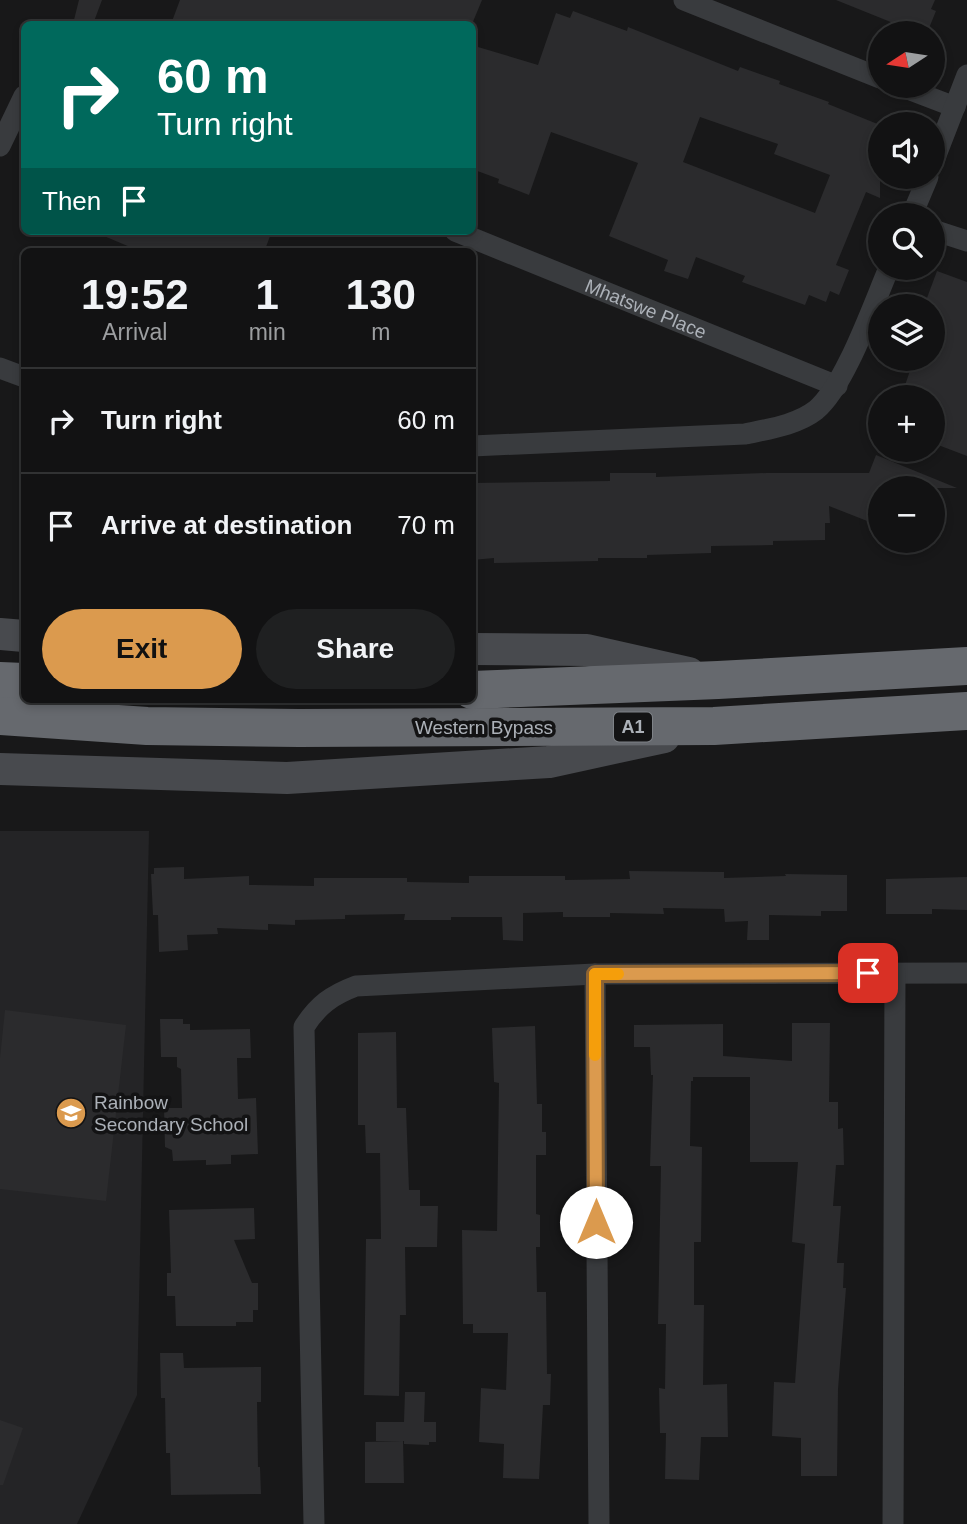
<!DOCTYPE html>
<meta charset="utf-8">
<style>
:root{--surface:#121213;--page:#1f2021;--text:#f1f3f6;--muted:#9c9ea0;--line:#313233;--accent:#db9a4e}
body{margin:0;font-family:Helvetica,sans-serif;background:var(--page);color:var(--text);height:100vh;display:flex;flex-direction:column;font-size:26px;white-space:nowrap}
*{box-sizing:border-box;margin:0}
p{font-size:23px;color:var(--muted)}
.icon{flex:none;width:38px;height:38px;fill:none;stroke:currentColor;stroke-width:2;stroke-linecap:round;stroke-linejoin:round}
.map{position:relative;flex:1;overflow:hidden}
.side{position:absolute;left:21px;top:248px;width:455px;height:455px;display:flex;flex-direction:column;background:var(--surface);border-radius:10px;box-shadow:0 4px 10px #0003,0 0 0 2px var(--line)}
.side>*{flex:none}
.top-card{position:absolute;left:21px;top:21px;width:455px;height:214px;border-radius:10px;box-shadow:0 4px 10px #0003,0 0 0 2px var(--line);background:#00695c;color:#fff;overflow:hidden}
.needle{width:46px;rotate:258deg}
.controls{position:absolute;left:868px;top:21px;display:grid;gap:14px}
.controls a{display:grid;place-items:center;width:77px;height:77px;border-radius:50%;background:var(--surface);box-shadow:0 4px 10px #0003,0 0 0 2px var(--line);font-size:35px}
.pin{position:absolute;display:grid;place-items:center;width:60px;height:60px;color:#fff;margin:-30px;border-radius:14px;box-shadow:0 4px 10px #0006}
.me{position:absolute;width:77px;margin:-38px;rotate:0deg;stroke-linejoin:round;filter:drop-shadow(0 0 5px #0008)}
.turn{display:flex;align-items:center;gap:24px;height:147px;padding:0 21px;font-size:32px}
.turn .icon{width:91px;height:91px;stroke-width:2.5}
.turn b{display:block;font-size:49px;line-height:60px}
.then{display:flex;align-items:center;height:66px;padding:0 21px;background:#0003;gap:14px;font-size:26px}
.eta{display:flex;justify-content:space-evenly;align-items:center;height:119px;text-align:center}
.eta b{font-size:42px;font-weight:700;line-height:49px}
.cta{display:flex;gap:14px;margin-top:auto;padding:14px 21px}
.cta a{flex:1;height:80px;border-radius:42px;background:var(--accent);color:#111;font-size:28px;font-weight:700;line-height:80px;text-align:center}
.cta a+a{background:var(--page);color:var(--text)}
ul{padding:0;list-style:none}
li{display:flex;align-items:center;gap:21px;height:105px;padding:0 21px;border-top:2px solid var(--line)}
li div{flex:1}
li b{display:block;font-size:26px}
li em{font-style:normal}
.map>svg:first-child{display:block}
</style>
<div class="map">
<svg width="967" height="1524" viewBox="0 0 967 1524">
<rect width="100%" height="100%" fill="#181819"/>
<!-- built -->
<path fill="#242426" d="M0,831H149L137,1395L77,1524H0Z"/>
<!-- building -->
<g fill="#2b2b2d" fill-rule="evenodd">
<path d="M79,0H102L93,24H73Z"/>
<path d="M180,0H482L472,24H171Z"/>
<path d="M836,0H935L931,9L936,11L927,33H918Z"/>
<path d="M573,11L627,31L628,27L738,71L740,67L780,81L779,84L829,102L828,104L880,125V198L866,192L836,265L849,270L839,295L830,291L826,302L809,295L805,305L742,282L745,276L696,257L688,279L664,271L668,260L609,236L638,163L551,132L529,195L498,183L499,179L472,169V66L478,47L538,65L556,13L570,18ZM700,117L778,144L774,154L830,175L815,213L683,162Z"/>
<path d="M92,231H272L264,252H142Z"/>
<path d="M937,271L967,282V456L933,443V397H901L914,359H933V306H924Z"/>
<path d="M876,455L957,488H880V526L829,506L830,523H825V540L773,541V545L711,546V553L647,555V558H598V561L494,563V558L472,560V483L610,481V473H656V477L767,473H869Z"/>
<path d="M184,867V879L249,876V885L314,886V878H407V882L469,883V876H565V880L630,879L629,871L724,872V878L786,876L785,874L847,875V911H821V916L769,915V940H747L748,921L725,922L724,909L663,908L664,914L610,913V917H563V912L523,913V941L503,940L502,917H451V920H404L405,914L345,915V919L295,920V925L268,924V930L217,928L218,934L187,935L188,950L159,952L158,915H153L151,874H154V868Z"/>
<path d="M967,877V910L932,909V914H886V879Z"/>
<path d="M5,1010L126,1025L106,1201L0,1189V1058Z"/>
<path d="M160,1019H183V1024H190V1030L250,1029L251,1058H237L238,1099L256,1098L258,1154L231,1155V1164L206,1165V1160L173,1161L172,1150L165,1147L164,1108H182L181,1069L177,1067V1057H161Z"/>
<path d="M792,1023H830L829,1102H838V1129L843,1128L844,1165H836L833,1206H841L837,1263H844L843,1288H846L838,1389L837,1476H801V1438L772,1436L774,1382L795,1383L805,1244L792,1242L798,1162H750V1077H693V1081H691L690,1146L702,1147L701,1242H694V1305H704L703,1385L727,1384L728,1437H701L699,1480L665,1479L666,1433H660L659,1388L665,1389L666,1324H658L661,1166H650L653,1075H651L650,1047H634V1025L723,1024V1056L792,1061Z"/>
<path d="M535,1026L537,1104H542V1132H546V1155H536V1214L540,1215V1247H536L537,1292H546L547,1374H551L550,1405H543L539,1479L503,1478L504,1444L479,1442L481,1388L506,1390L508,1333H473V1324H463L462,1230L497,1231L499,1083L494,1082L492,1028Z"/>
<path d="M396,1032L397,1108H406L409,1190H420V1206H438L437,1247H405L406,1315H400L399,1396L364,1395L366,1239H381L380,1153H366L365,1125H358V1033Z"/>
<path d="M254,1208L255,1239L234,1240L252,1283H258V1310H253V1322H236V1326H176L175,1296H167V1273H171L169,1210Z"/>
<path d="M160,1353H183L184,1368L261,1367V1402H257L258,1467H260L261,1494L171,1495L170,1453H166L165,1398H161Z"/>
<path d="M405,1392H425L424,1422H436V1442H429V1445L404,1444V1441H376V1422H404Z"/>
<path d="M0,1420L23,1428L3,1485H0Z"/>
<path d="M403,1441L404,1483H365V1442Z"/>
</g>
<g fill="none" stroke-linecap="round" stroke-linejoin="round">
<!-- street -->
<g stroke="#393b3e" stroke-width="21">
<path d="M684,0L880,78"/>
<path d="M900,86L955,107"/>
<path d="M0,146L24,96"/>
<path d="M933,163L967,75"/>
<path d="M912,215L928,177"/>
<path d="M933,230L967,241"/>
<path id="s1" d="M455,231L837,386"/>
<path d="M0,368L24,377"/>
<path d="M472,446L745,434C768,429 797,425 816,410C845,386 873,305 889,268"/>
<path d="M595,974L599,1524"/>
<path d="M314,1524L304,1027C318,1005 332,995 356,986L595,974L967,973"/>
<path d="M893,1524L895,973"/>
</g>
<!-- secondary -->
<g stroke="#484a4e" stroke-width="32">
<path d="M0,634L24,636"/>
<path d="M472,649L587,650L689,673"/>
<path d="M0,769L287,778L549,762L664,737"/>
</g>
<!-- highway -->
<g stroke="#66696e" stroke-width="38">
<path d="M0,681L24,682"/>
<path d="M472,690L718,680L967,666"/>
<path d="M0,716L147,726L299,728L714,726L967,711"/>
</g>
</g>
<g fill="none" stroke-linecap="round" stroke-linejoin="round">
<!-- route casing -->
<g stroke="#8e6433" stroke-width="18">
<path id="route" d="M596,1222L595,974L868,973"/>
</g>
<!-- route -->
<use href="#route" stroke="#db9a4e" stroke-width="12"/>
<!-- slow -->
<path stroke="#f59e0b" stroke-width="12" d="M595,1055V974H618"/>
</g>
<!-- icons -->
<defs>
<g id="school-disc" transform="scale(1.575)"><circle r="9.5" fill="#db9a4e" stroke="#131314"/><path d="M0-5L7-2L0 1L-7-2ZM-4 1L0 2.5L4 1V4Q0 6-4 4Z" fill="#fff"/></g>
</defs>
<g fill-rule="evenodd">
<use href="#school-disc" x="71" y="1113"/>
</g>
<g text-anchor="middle" stroke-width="7" stroke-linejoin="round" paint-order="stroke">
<!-- shield labels -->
<rect fill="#131314" stroke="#7e8287" stroke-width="2" x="614" y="712.5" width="38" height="29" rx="5"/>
<g font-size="18" font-weight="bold" fill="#acb1b8">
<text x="633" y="733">A1</text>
</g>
<!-- street labels -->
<g font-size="19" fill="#acb1b8" stroke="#131314">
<text dy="7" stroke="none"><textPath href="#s1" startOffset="206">Mhatswe Place</textPath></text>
<text x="484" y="734">Western Bypass</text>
</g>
<!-- poi labels -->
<g font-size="19" fill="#acb1b8" stroke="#131314" text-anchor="start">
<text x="94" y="1109">Rainbow<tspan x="94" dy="22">Secondary School</tspan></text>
</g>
</g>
</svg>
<div class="controls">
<a><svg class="needle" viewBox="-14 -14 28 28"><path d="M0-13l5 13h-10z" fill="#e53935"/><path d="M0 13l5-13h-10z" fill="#9c9ea0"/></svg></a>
<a><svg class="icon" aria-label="sound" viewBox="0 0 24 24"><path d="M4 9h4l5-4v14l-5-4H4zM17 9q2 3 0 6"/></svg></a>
<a><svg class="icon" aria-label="search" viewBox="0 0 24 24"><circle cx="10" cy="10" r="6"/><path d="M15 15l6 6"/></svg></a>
<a><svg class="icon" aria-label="layers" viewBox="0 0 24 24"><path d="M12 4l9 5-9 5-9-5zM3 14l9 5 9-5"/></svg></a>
<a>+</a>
<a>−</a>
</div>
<div class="pin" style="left:868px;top:973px;background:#d93025"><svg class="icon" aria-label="arrive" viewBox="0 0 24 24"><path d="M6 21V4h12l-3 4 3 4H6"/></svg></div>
<svg class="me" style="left:596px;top:1222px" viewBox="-20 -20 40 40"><circle r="19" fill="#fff"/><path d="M0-13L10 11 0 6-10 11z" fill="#db9a4e"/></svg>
<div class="top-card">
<div class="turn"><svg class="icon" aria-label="right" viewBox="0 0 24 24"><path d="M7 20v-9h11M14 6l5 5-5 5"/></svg><div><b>60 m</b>Turn right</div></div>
<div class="then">Then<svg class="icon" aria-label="arrive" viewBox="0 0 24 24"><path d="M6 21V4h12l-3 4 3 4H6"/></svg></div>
</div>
<section class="side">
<div class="eta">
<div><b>19:52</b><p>Arrival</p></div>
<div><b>1</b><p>min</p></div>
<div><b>130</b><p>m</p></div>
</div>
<ul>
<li><svg class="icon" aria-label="right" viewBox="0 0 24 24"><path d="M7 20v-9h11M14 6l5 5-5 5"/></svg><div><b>Turn right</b></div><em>60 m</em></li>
<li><svg class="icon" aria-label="arrive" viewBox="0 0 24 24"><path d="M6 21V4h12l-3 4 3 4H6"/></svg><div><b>Arrive at destination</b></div><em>70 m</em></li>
</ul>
<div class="cta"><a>Exit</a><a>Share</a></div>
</section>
</div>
